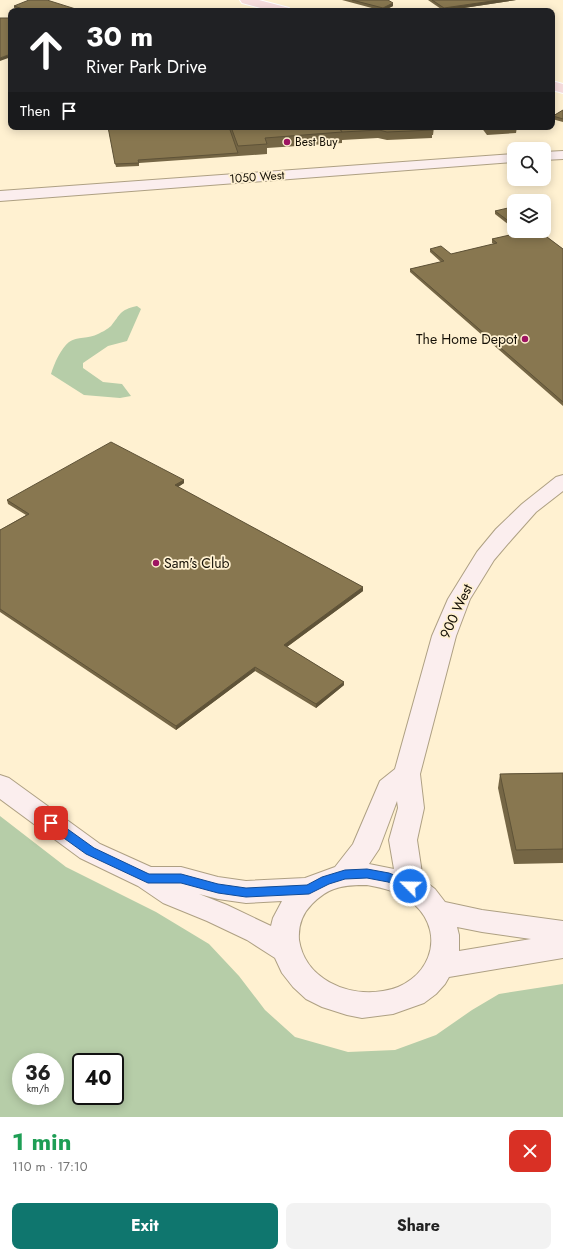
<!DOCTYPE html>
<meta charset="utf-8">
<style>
:root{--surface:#fff;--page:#f2f2f2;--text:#222;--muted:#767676;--accent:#0f766e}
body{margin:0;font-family:Jost,sans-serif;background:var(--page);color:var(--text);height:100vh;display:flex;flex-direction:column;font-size:15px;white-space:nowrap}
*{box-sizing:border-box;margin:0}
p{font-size:13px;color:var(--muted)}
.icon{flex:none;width:22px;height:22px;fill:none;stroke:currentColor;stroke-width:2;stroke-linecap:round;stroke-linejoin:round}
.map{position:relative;height:1117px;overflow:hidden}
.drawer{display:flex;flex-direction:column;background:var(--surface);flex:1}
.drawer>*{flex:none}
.banner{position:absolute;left:8px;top:8px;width:547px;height:122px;border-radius:8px;box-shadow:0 2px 10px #0003;background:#202124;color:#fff;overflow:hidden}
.tools{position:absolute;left:507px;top:142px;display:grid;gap:8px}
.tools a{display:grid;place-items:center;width:44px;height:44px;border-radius:8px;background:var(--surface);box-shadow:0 2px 10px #0003;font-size:20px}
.speed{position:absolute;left:12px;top:1053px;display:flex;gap:8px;font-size:20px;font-weight:700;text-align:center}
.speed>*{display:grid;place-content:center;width:52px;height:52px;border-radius:50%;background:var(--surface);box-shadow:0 2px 10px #0003;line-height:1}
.speed small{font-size:10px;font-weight:400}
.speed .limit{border:2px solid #111;border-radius:6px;background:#fff;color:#111}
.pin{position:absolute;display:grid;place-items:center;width:34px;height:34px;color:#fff;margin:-17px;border-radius:8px;box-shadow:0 2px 6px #0006}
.me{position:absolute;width:44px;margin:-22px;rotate:293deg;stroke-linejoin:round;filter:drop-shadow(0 0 3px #0008)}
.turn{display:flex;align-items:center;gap:14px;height:84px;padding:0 12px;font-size:18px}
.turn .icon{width:52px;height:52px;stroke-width:2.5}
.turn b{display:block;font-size:28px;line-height:34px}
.then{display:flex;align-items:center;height:38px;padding:0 12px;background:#0003;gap:8px;font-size:15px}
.round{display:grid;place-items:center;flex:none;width:42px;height:42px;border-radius:8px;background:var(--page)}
.summary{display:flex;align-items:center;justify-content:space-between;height:68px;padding:0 12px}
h1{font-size:24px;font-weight:700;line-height:30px;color:#1e9e55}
.primary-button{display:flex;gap:8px;margin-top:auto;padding:8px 12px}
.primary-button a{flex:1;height:46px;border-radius:8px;background:var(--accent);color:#fff;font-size:16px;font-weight:700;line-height:46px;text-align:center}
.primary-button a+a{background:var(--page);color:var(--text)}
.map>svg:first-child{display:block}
</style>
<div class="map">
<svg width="563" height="1117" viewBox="0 0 563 1117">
<rect width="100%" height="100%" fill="#fff1d1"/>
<!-- green -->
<g fill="#b6cda8" fill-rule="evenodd">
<path d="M137,306L141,309L127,341L108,346L83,363V368L103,382L122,384L131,396L120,398L84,395L51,374C54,364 61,348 69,342C77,336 89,339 98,334C102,332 108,329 111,326C121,314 119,310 137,306Z"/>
<path d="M0,816L66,867L156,912L209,944L239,976L265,1010L295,1037L348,1052L395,1050L436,1035L472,1010L499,994L563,984V1117H0ZM21,1062H55V1096H21ZM81,1062H115V1096H81Z"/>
</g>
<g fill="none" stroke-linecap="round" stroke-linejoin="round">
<!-- secondary casing -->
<g stroke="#aea083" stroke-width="2">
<g id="secondary">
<path d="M563,151V159L544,160V152Z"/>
<path d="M514,154V162L0,201V191Z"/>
<path d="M563,475V491L536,512L512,539L494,560L470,599L456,636L420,774L424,808L417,840L423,880L435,889L445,902L482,910L563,921V958L449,977L445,984L436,994L424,1003L393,1014L362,1018L347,1015L322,1007L306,999L293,987L282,973L275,958L247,940L207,921L163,903L138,886L80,858L0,799V775L9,778L100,844L151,867H181L218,877L246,881L305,878L335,867L353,844L380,781L395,769L432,636L448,599L477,552L496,529L522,504L556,477ZM397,801L398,808L389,840L394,869L369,864L379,849ZM367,885C384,888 401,892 414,904C449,936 427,985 383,991C347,997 305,979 299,940C298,926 302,914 312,904C318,898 325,892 334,889C344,885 356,885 367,885ZM199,894L218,899L246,903L282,901L273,918L271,926L227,905ZM457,927L482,932L531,939L459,951V935Z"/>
</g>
</g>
<!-- primary casing -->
<g stroke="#fff" stroke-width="2">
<g id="primary">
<path d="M240,0H259L289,8L291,11H272L242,3Z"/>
<path d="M552,81L563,84V93L552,90Z"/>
</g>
</g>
<!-- secondary -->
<use href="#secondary" fill="#fbeeee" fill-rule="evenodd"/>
<!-- primary -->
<use href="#primary" fill="#f7dddd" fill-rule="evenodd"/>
</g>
<!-- wall -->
<g fill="#756645">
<path d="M342,0H388L393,6L383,11Z"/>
<path d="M428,0H516L444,11Z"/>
<path d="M14,6L82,11H22L14,8Z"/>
<path d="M563,110V122L552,119L553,116Z"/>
<path d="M108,127H434L433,135H432V138L387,140L378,138L342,140V143L267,148V154L139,163V166L116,167Z"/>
<path d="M481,127H517L516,133L487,135Z"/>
<path d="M495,211L514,213V229L495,214Z"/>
<path d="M517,231H539L563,249V406L410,272V269L441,262L430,252V249L451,254L494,244L492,243V239L520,233Z"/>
<path d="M184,480V483L178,487L363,587V591L287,647L344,682V685L316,708L255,671L176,730L0,612V530L26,515L8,504L7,500Z"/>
<path d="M563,773V863L514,864L498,788L500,774Z"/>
</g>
<!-- shaded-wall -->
<g fill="#5f5338">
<path d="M499,0H516L444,11V8Z"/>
<path d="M393,3V6L383,11V8Z"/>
<path d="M11,54V57L0,61V58Z"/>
<path d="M184,480V483L175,489V485Z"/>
<path d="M363,587V591L284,649V645Z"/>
<path d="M255,667V671L176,730V726Z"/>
<path d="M344,682V685L316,708V704Z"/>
</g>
<!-- building -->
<g fill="#887750" stroke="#5f5338">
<path d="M29,0H47L82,11H29L14,6Z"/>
<path d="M352,0H388L393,3L383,8Z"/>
<path d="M432,0H499L444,8Z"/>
<path d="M0,18H11V54L0,58Z"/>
<path d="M563,110V119L553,116Z"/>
<path d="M108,127H229L238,153L138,160L139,163L115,164Z"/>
<path d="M231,127H339L342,132L265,138L267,144L238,146Z"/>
<path d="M339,127H431L433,130L387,132L379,130L342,132Z"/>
<path d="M508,208L514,213V225L495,211Z"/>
<path d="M522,231H539L563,249V402L410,269L444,261L430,249L441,246L451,254L497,243L492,239L523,232Z"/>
<path d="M111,442L184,480L175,485L363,587L284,645L344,682L316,704L255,667L176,726L0,609V530L29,514L7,500Z"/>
<path d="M563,773V849L516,850L500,774Z"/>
</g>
<!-- route -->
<path fill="#1a73e8" stroke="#114b97" d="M51,819L55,820L94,848L149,874H181L218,884L246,888L307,885L322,877L345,870L367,869L389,873L414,883L415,886L414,889L410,891L388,882L367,878L345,879L329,884L309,894L246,897L218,893L181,883H148L86,854L47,826L46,823L47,820Z"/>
<!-- markers -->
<g fill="#9e1462" stroke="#fff1d1" stroke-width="1.5">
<circle cx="287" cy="142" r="4"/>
<circle cx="525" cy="339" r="4"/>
<circle cx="156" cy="563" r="4"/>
</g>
<g text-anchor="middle" stroke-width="3.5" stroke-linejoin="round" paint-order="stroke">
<!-- far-poi labels -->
<g font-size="12" fill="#151006" stroke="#fff1d1" text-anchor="start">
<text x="295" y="146">Best Buy</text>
</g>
<!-- far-street labels -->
<g font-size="12" fill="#151006" stroke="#fff1d1">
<text transform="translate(257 177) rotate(-4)" y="4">1050 West</text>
</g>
<!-- poi labels -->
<g font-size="14" fill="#151006" stroke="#fff1d1" text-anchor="end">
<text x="517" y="344">The Home Depot</text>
<text x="164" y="568" text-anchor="start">Sam's Club</text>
</g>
<!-- street labels -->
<g font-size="14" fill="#151006" stroke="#fff1d1">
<text transform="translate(456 611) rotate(-65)" y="5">900 West</text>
</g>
</g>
</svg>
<div class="tools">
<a><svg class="icon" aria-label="search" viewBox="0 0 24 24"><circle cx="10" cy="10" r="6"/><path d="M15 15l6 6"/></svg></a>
<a><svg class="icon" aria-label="layers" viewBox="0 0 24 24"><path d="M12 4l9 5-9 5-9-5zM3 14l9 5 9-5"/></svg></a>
</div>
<div class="speed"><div>36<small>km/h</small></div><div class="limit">40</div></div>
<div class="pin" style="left:51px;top:823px;background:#d93025"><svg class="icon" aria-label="arrive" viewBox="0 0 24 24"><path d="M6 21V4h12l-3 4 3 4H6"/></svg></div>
<svg class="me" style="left:410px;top:886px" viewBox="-20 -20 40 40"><circle r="17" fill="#1a73e8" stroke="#fff" stroke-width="3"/><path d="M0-11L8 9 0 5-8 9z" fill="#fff"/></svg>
<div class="banner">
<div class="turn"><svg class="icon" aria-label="ahead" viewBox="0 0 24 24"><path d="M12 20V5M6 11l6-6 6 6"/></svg><div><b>30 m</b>River Park Drive</div></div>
<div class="then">Then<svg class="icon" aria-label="arrive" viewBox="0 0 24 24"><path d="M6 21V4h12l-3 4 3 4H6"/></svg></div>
</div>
</div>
<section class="drawer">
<div class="summary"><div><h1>1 min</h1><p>110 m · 17:10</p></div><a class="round" style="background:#d93025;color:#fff"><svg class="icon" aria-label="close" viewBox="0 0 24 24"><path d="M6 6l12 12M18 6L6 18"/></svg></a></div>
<div class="primary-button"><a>Exit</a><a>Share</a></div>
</section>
